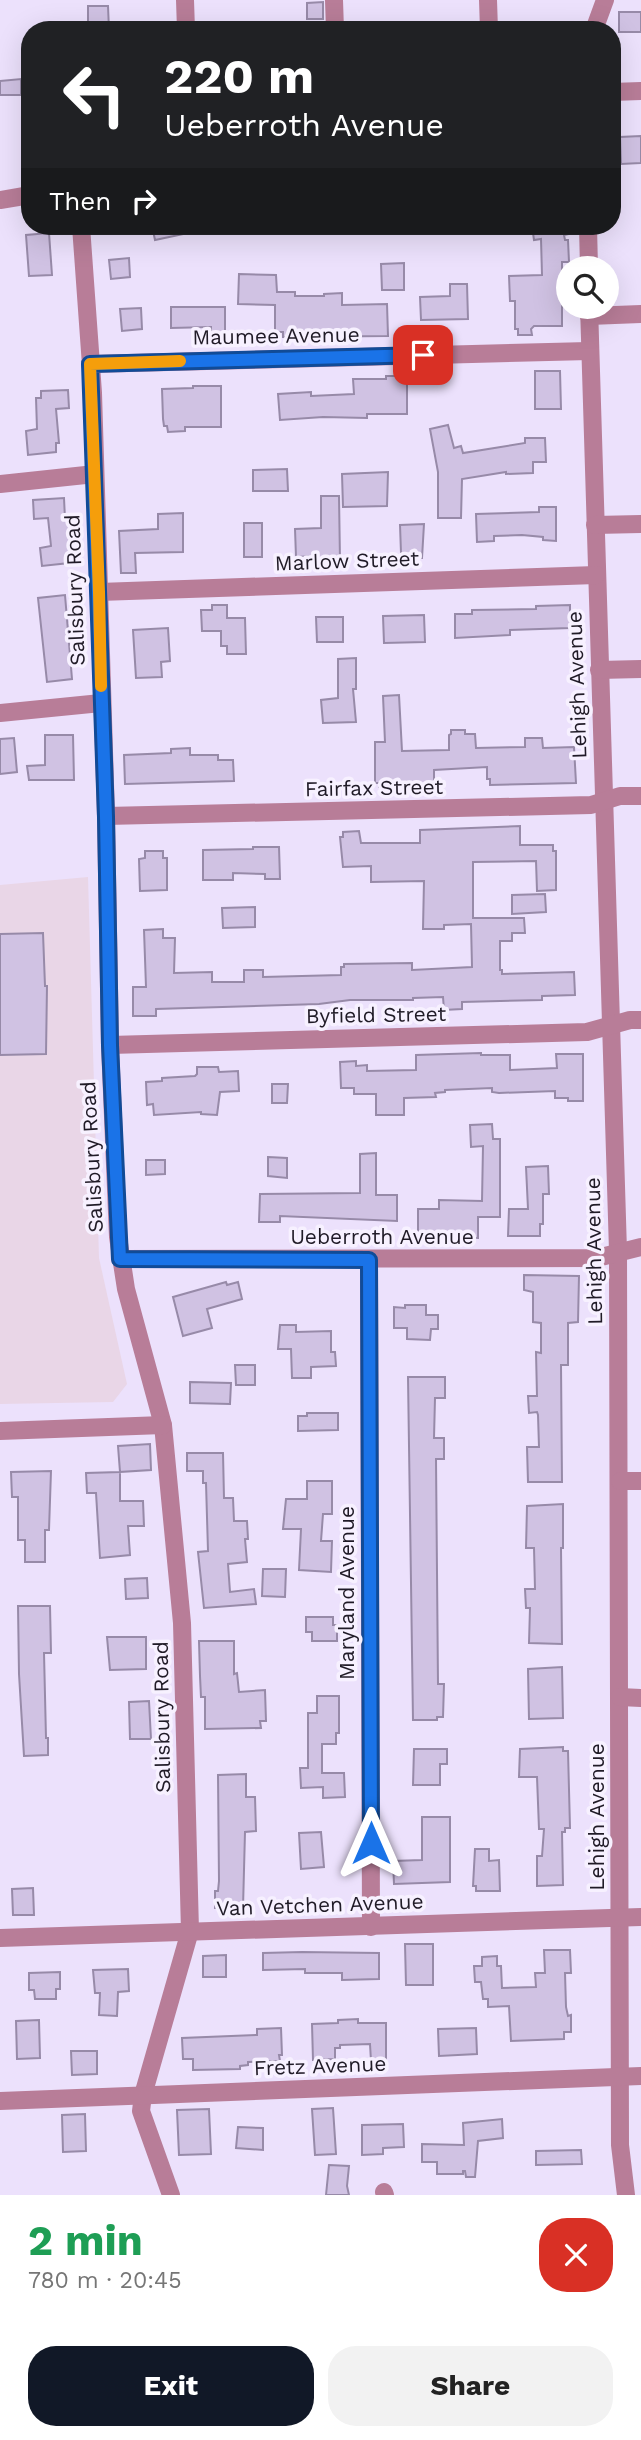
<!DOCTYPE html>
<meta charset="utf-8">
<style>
:root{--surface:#fff;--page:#f2f2f2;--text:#222;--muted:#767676;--accent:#111827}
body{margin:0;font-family:"Work Sans",sans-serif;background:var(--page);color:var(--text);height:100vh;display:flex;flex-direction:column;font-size:26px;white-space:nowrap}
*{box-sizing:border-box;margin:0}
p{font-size:23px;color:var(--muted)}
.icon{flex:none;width:38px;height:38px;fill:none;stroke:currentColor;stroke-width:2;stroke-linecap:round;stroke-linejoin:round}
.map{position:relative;height:2195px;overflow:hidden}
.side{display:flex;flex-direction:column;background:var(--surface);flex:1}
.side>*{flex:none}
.banner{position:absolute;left:21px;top:21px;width:600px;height:214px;border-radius:28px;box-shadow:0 7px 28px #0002;background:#202124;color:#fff;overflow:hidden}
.controls{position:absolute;left:556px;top:256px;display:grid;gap:14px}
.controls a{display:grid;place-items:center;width:63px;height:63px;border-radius:50%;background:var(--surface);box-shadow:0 7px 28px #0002;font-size:35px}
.pin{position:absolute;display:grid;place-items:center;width:60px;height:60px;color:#fff;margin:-30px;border-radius:14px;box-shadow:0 4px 10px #0006}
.me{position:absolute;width:77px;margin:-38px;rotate:0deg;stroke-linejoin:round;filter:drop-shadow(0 0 5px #0008)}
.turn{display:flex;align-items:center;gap:24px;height:147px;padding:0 28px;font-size:32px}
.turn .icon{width:91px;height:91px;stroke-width:2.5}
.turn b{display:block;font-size:49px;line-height:60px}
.then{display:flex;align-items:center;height:66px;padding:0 28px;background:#0003;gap:14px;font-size:26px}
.round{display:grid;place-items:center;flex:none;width:74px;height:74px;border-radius:28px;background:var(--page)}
.headline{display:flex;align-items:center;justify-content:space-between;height:119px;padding:0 28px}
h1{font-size:42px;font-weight:700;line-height:52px;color:#1e9e55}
.button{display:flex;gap:14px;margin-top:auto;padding:14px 28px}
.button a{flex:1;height:80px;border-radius:28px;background:var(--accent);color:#fff;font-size:28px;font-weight:700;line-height:80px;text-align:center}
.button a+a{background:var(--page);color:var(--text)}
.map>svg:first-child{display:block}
</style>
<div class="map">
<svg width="641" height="2195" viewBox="0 0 641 2195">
<rect width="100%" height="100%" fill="#ece1fc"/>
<!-- education -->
<path fill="#e9d6e7" d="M88,877L99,1258L127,1384L113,1402L0,1404V885Z"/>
<!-- building -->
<g fill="#d0c2e3" stroke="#978aa8" stroke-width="2">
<path d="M323,2V19H307V3Z"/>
<path d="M88,6H108L109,30H88Z"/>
<rect x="619" y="12" width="22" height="20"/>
<path d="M21,79V95H0V81Z"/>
<path d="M641,136V163L621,164L620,137Z"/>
<path d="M152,226H193V232L155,240Z"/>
<path d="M532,226H574V233L564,235L565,240H568L569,262H562V326H534L531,329L532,335H518V329H515V301H510L509,276L542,275L541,239L534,240Z"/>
<path d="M49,233L52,275L29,276L26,235Z"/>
<path d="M129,258L130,277L111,279L109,260Z"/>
<path d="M404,263V290H382L381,264Z"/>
<path d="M239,274L276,275L277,292H295V296H324V294L342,293V305L387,304L388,336L283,337V332H275V305L238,304Z"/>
<path d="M450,284H467L468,319L421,320L420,297L450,296Z"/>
<path d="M171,307H225V333H211V327L171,328Z"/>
<path d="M141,308L142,329L122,331L120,309Z"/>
<path d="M535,371H560L561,409H535Z"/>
<path d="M386,376H407V414H367V418L323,417L280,420L278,394L311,392V396L354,394L353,379H386Z"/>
<path d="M193,386H221V427H185V431L168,432L167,426H164L163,419L162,389L193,388Z"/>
<path d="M68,390L69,408L56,409L59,443H56V452L28,455L26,431L37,429L36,398H41V391Z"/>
<path d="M448,425L454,448L461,446L463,453L525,443V438H545L546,462H533V473L506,474V472L462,479L461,518H438V472L430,429Z"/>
<path d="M287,469L288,491H253V470Z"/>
<path d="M388,472L387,506L343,507L342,474Z"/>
<path d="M321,496H339L340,561H316V556L296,557L295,529L321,528Z"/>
<path d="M64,498L65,519L74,518L77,536L72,537L74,558L69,559V563L42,566L40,548L51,546L48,518L34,519L33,500Z"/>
<path d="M539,507H556V541L543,540V537L522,535L494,536V541L477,542L476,514L539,512Z"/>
<path d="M183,513V552L135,553L136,573H121L119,531L158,529V514Z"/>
<rect x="244" y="523" width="18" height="34"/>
<path d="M424,524L422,558H404L403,553H401L400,525Z"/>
<path d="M65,595L72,679L47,682L38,598Z"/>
<path d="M212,605H227V618H245L246,654H227V646H221V631H202L201,610H212Z"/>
<path d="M570,605V628L510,630V635L455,638V614H472V610L536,609V606Z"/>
<path d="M424,615L425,642L384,643L383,616Z"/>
<path d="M316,617H343V642H317Z"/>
<path d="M168,628L170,661L161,662L162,677L136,678L133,630Z"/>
<path d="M356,658V689H353L356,722L323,723L321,700L338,698V659Z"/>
<path d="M399,695L402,751L449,750V735L451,734V730H465V734H475L476,748L525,747V738H542L543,748L574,747L576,783L490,785V779H487V767L434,770V787H379V783H375V742H385L383,696Z"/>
<path d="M45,735H73L74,780H29L27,766L45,765Z"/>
<path d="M14,738L17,772L0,774V739Z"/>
<path d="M190,748V755H218V760H233L234,781L125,784L124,755L171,753V749Z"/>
<path d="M520,826V845H553V851H556V890L537,891L536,861L473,862V918H524L525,933H512V941H500V970H502V974L574,972L575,995L542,996V1000L462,1002V1009L444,1010L443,997L413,998V1000H350L319,1004L156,1009V1016H133V987H146L144,930L163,929V938H175L174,973L212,972V982H244V970H263V977L341,975V967H344V964L412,963V970L472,967L471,924L444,925V929H423L424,881L371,882V866L343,867L340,837H343V832L359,831L361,843H420V830Z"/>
<path d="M253,847H279L280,879H265V874L233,873V880H203V850L253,849Z"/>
<path d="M145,851H163V858H167V890L140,891L139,859L145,858Z"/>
<path d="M545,894L546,912L512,914V895Z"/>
<path d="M255,907V927L223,928L222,908Z"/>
<path d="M43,933L45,986H47L46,1054L0,1055V934Z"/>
<path d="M481,1053V1055H510V1070L557,1068L556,1054H583V1101H568V1098H555V1091L499,1093L492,1092V1088L445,1090V1092L435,1093L436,1097L404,1098V1115H376V1094H354V1088H341L340,1062L356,1061V1066L367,1065V1071L416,1070V1055Z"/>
<path d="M197,1067H218L219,1072L238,1071L239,1091L220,1092L217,1115L201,1114V1112L154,1115L153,1104L147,1105L146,1082L162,1081V1078L195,1076L197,1074Z"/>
<path d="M272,1084H288L287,1103H272Z"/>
<path d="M492,1124L493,1139H500V1217H478V1238L441,1237V1239H422V1233H418V1209H439V1200L482,1201L483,1146L471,1147L470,1125Z"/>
<path d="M376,1153V1195H397V1221L280,1216V1222H259L260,1194L360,1193V1154Z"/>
<path d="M268,1157L287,1158V1178L268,1176Z"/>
<path d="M146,1160H165V1174L146,1175Z"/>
<path d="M548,1166L549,1194H543V1224H540V1236H508L509,1209H528L526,1167Z"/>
<path d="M524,1275L579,1276L578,1322L568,1323V1365H561L562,1482H528L527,1447H539L538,1415L537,1412L529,1413L528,1396H537L536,1352L541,1353V1323L533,1322V1292L524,1290Z"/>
<path d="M226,1282L227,1285L238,1282L242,1299L207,1309L212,1328L183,1336L173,1297Z"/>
<path d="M405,1305H426V1315H438V1329H431L430,1340L407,1339V1328H394V1307L405,1308Z"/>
<path d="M280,1325H296V1332L331,1331V1352H335L336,1366L311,1367V1378H292L291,1349H278Z"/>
<path d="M235,1365H255V1385H236Z"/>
<path d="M408,1377H445V1398H435L434,1438H444V1459H436L438,1684H444L443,1717H437V1720H413Z"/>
<path d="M190,1382L231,1383L230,1404L190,1403Z"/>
<path d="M307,1413H338V1430L298,1431V1416H307Z"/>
<path d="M150,1444L151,1470L120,1472V1501H143L144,1526H128L130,1555L100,1558L96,1493H87L86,1473L120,1472L118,1446Z"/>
<path d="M187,1453H223L224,1498H233L234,1521H247L248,1539H245L247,1562L228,1564L230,1592L254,1589L256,1604L204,1608L198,1552L208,1551L206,1483H203V1471H187Z"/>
<path d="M51,1471L49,1530H45V1562H25V1540H18V1497H12L11,1472Z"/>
<path d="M307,1481H332V1514H323L321,1541H332L331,1572L299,1570L301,1529H283L286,1499H307Z"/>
<path d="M563,1504V1548H561L562,1644L529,1643L530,1608H526L525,1589H535L534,1548H526L527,1506Z"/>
<path d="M263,1569H286L285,1597L262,1596Z"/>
<path d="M147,1578L148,1598L126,1599L125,1579Z"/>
<path d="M18,1606H50L51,1653H44L46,1738H48V1755L24,1756L19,1674Z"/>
<path d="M306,1617H333V1625H337V1641H312V1632H306Z"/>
<path d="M107,1637H146V1669L110,1670Z"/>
<path d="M199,1641H234V1674L237,1673L239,1692L265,1690L266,1721H260L261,1728L205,1729V1697H201L200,1676Z"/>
<path d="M562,1667L563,1718L529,1719L528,1669Z"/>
<path d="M317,1696H339V1733H336V1744H322V1773H344L345,1797L323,1798V1787L301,1788L300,1768H308V1713H317Z"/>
<path d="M149,1701L151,1739H130L129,1702Z"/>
<path d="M563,1747V1751H568L570,1828H565V1832H562L563,1885L537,1886V1856H542L544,1829H539L537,1777H519L520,1749Z"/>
<path d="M414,1749H447V1764H440V1785H413Z"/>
<path d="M246,1774V1797H255L256,1831L245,1832L243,1908H215V1891H218L219,1881L218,1775Z"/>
<path d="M422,1817H450V1882L394,1884L393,1861L422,1860Z"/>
<path d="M321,1832L324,1867L301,1869L299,1833Z"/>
<path d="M475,1849H489V1861L499,1860L500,1891H476V1886H473Z"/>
<path d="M33,1888L34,1915H13L12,1889Z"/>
<path d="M405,1944H433V1985H406Z"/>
<path d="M544,1950H570L571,1973H565L566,2007L568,2016L571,2015V2032H564V2039L511,2041L509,2006L488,2007V1999H483L481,1982H475L474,1966H482V1957L497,1956V1966H501L502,1988L536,1987L535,1973H545Z"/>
<path d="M302,1952L379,1953V1979L342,1980V1973H305V1969L263,1970V1953Z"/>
<path d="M226,1955V1977H203V1956Z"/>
<path d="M128,1969L129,1991L118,1992L117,2016L99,2015L100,1993H95L93,1970Z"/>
<path d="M60,1972V1989H56V1999H35L34,1990H29V1973Z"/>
<path d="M358,2019V2023H386V2061H371L370,2044L340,2045V2048H335V2059L313,2060L312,2024L338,2023V2020Z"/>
<path d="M39,2020L40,2058L17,2059L16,2021Z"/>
<path d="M281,2028L282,2055H279L280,2061L248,2062V2065L240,2066V2069L193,2070V2059H183L182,2038L257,2035V2029Z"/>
<path d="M476,2028L477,2054L439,2056L438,2029Z"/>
<path d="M71,2051H97V2074L72,2075Z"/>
<path d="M333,2108L336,2154L315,2155L312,2109Z"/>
<path d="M209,2109L211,2154L179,2155L177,2110Z"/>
<path d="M85,2114L86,2151L63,2152L62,2115Z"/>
<path d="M502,2119L503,2138L478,2141L475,2177H466L465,2171H463V2174H437V2162H422V2144L464,2145L463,2123Z"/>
<path d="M403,2124L404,2147L383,2148V2154L362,2155V2125Z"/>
<path d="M238,2127L263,2128V2150L236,2148Z"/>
<path d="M581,2150L582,2164L536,2165V2151Z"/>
<path d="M329,2165L349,2166L347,2186L349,2195H326Z"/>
</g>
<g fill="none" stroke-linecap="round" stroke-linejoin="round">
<!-- minor -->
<g stroke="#b87d98" stroke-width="18">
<path d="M185,0L186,30"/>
<path d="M334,0L335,30"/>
<path d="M488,0L489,30"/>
<path d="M594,30L605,0"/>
<path d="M612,92L641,91"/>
<path d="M0,200L30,195"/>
<path d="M81,226L93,393L106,816L110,1045L118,1237L126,1289L163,1425L182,1623L190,1931L143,2095L141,2111L171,2195"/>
<path d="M588,226L589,268"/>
<path d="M589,306L618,1251L620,2145L626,2195"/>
<path d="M589,316L641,314"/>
<path d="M90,364L589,351"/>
<path d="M0,484L95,474"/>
<path d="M595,525L641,524"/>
<path d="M99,592L596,575"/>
<path d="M599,670L641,669"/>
<path d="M0,713L101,703"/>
<path d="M106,816L591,805L620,796H641"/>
<path d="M110,1045L587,1032L630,1020H641"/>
<path d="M120,1259L597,1258L641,1247"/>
<path d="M369,1260L371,1927"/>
<path d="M0,1431L163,1425"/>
<path d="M620,1481H641"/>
<path d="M620,1697L641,1698"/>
<path d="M0,1938L641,1917"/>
<path d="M0,2101L641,2076"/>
<path d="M384,2192L385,2195"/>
</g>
</g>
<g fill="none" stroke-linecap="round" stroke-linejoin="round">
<!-- route casing -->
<g stroke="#114b97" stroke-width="18">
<path id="route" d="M371,1843L369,1260L120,1259L110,1045L106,817L90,364L423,355"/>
</g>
<!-- route -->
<use href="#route" stroke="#1a73e8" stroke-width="12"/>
<!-- slow -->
<path stroke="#f59e0b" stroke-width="12" d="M101,686L99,592L90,364L180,361"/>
</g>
<g text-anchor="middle" stroke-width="7" stroke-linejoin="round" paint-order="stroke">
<!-- street labels -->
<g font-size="21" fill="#201b27" stroke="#f7f1ff">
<text transform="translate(276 336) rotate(-1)" y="7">Maumee Avenue</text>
<text transform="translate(347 561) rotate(-2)" y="7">Marlow Street</text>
<text transform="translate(75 590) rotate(-92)" y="7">Salisbury Road</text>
<text transform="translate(577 685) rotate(-92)" y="7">Lehigh Avenue</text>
<text transform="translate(374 788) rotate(-1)" y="7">Fairfax Street</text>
<text transform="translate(376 1015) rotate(-1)" y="7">Byfield Street</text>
<text transform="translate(92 1157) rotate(-93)" y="7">Salisbury Road</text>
<text x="382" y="1244">Ueberroth Avenue</text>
<text transform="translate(594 1251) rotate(-91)" y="7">Lehigh Avenue</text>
<text transform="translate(347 1593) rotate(-90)" y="7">Maryland Avenue</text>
<text transform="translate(162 1717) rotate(-91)" y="7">Salisbury Road</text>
<text transform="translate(597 1817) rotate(-90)" y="7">Lehigh Avenue</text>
<text transform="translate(320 1905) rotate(-2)" y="7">Van Vetchen Avenue</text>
<text transform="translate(320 2066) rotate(-2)" y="7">Fretz Avenue</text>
</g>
</g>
</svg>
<div class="controls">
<a><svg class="icon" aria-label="search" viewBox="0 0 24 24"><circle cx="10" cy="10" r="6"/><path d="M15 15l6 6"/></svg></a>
</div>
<div class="pin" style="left:423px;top:355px;background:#d93025"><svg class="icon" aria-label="arrive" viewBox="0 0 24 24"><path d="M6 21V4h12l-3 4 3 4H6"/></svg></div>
<svg class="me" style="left:371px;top:1843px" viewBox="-20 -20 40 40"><path d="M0-17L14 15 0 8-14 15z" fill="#1a73e8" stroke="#fff" stroke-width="4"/></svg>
<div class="banner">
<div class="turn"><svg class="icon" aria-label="left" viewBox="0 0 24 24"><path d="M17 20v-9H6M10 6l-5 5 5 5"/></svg><div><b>220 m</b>Ueberroth Avenue</div></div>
<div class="then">Then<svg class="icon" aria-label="right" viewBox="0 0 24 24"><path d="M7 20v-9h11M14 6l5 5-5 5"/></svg></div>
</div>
</div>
<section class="side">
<div class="headline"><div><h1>2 min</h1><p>780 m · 20:45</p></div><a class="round" style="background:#d93025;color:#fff"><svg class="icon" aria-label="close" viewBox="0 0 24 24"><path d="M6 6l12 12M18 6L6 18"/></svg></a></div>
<div class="button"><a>Exit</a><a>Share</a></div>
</section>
